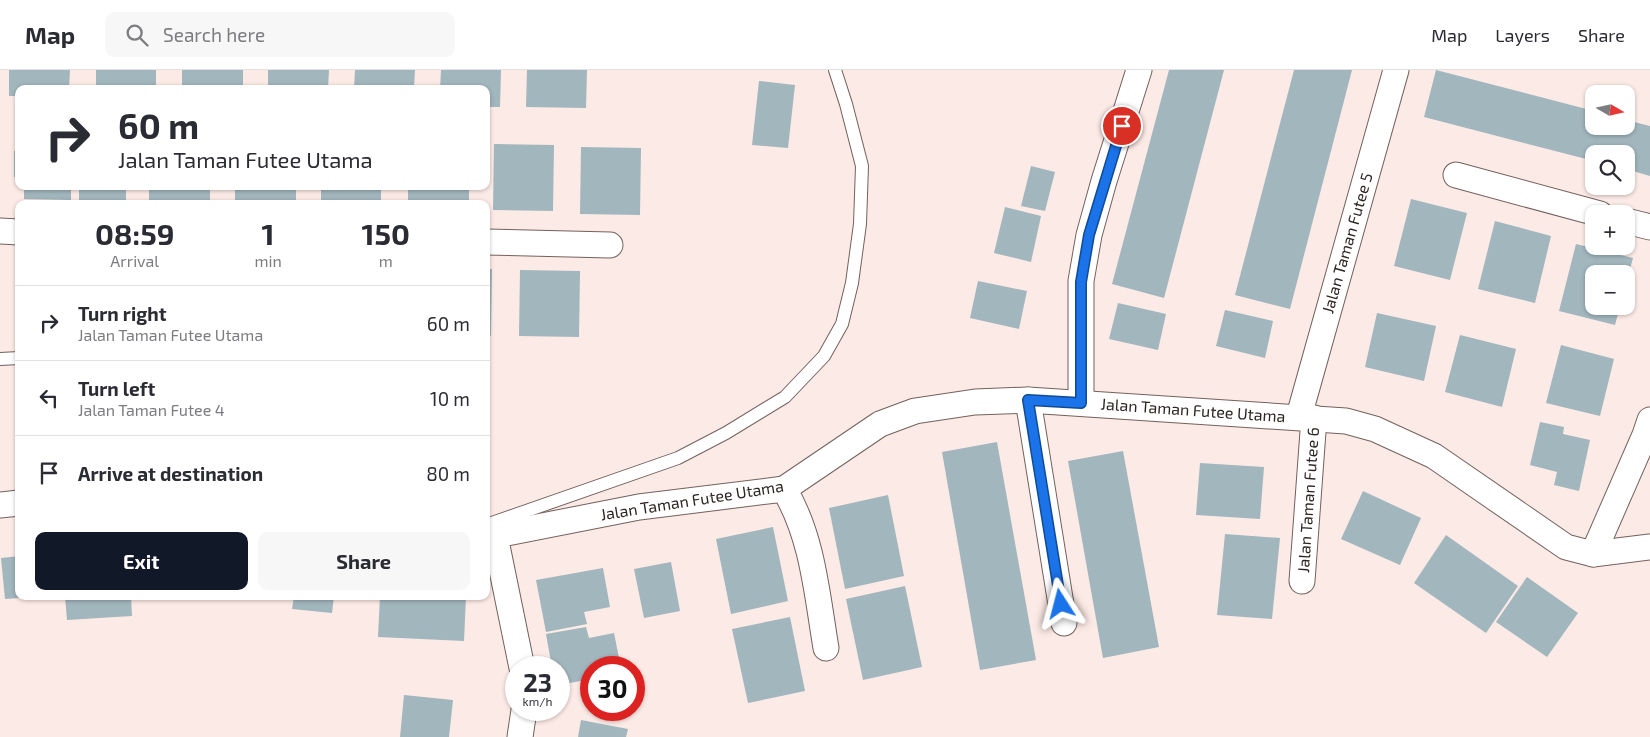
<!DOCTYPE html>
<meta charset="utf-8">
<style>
:root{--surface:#fff;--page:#f7f7f7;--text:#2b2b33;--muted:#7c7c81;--line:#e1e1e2;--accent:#111827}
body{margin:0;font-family:"Exo 2",sans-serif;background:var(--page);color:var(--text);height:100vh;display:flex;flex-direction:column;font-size:19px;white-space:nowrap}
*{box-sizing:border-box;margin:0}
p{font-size:16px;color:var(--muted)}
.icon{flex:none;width:28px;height:28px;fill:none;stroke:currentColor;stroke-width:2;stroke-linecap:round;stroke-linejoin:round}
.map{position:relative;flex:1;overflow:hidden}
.details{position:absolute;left:15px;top:130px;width:475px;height:400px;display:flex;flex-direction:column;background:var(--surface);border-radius:10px;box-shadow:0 1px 4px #0004}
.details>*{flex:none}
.banner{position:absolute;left:15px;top:15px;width:475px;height:105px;border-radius:10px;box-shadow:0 1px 4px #0004;background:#fff;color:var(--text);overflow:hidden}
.needle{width:32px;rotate:99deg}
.fabs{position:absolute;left:1585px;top:15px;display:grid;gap:10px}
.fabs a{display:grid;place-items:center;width:50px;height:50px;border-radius:10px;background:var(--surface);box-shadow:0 1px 4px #0004;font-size:25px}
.speed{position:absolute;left:505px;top:586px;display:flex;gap:10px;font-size:25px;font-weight:700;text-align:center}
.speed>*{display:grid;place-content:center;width:65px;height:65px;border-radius:50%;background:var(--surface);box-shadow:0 1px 4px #0004;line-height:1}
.speed small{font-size:12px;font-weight:400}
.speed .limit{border:8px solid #d22;background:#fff;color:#111}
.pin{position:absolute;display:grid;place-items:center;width:42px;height:42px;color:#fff;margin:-21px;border:2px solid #fff;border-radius:50%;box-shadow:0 1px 5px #0007}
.me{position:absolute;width:55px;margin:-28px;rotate:351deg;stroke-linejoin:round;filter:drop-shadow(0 0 4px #0008)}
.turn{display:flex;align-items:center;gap:18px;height:105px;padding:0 20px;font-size:22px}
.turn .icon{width:65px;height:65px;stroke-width:2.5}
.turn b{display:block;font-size:35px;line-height:42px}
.eta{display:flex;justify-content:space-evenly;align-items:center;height:85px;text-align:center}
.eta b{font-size:30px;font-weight:700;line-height:35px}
.cta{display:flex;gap:10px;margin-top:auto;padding:10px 20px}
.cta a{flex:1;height:58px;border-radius:10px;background:var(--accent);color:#fff;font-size:20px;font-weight:700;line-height:58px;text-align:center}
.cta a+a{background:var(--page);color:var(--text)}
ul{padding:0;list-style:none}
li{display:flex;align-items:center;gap:15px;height:75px;padding:0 20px;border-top:1px solid var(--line)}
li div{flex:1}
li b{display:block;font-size:19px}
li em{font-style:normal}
header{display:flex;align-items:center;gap:30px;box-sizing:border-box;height:70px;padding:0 25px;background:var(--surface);border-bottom:1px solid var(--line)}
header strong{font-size:24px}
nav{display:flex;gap:28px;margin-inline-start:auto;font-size:18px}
.search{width:350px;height:45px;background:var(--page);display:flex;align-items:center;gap:12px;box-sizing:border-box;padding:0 18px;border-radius:10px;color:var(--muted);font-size:19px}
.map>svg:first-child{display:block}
</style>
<header>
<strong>Map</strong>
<div class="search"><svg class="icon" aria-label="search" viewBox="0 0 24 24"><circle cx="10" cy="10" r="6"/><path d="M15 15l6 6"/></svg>Search here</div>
<nav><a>Map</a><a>Layers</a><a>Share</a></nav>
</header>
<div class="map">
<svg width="1650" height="667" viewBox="0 0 1650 667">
<rect width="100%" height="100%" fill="#fceae6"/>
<!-- building -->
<g fill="#a1b6bd">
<path d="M9,0H70L69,19H19V26H9Z"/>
<rect x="96" y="0" width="60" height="19"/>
<rect x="182" y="0" width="61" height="19"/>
<path d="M268,0H329L328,19H268Z"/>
<path d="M355,0H415L414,19H354Z"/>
<path d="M441,0H501L500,37H486V19H440Z"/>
<path d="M527,0H587L586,38L526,37Z"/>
<path d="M1169,0H1224L1164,228L1112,214Z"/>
<path d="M1294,0H1352L1290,239L1235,225Z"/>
<path d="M1436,0L1594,41V56H1626V50L1650,56V106L1626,99V84H1594V91L1424,47Z"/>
<path d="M759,11L795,15L788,78L752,75Z"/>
<path d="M494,74L554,75L553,141L493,140Z"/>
<path d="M581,77L641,78L640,145L580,144Z"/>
<rect x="14" y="81" width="5" height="26"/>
<path d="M1031,96L1055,102L1045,141L1021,136Z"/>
<path d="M24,116H71V130L24,129Z"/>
<path d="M79,116H126V132L79,131Z"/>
<rect x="149" y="116" width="61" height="18"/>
<rect x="235" y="116" width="61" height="18"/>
<rect x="321" y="116" width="60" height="18"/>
<rect x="408" y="116" width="61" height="18"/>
<path d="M1411,129L1467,143L1450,210L1394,196Z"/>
<path d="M1005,137L1041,146L1031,192L994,183Z"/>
<path d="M1495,151L1551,166L1535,233L1478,219Z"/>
<path d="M1576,174L1633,188L1627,210L1626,204H1594V236H1620L1615,255L1559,241Z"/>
<path d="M486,199H492L491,266H486Z"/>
<path d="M520,200L580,201L579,267L519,266Z"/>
<path d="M978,211L1027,221L1019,259L970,248Z"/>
<path d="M1118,233L1166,244L1158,280L1109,269Z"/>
<path d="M1225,240L1273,251L1265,288L1216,276Z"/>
<path d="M1377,243L1436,256L1424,311L1365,297Z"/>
<path d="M1460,265L1516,279L1502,337L1445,322Z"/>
<path d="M1561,275L1614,289L1600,346L1546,333Z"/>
<rect x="486" y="304" width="2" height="17"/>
<path d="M1540,352L1564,357L1563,364L1590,370L1579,421L1554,415L1557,402L1530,395Z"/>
<path d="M997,372L1036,590L980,600L942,382Z"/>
<path d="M1123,381L1159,577L1103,588L1068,391Z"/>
<path d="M1200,393L1264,397L1260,449L1196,445Z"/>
<path d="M1363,421L1421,448L1400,495L1341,469Z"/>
<path d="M888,425L904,506L845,519L829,438Z"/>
<path d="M773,457L788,531L731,544L716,469Z"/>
<path d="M1225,464L1280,468L1272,549L1217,545Z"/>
<path d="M1446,465L1518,516L1486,563L1414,513Z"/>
<path d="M19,486V528L5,529L1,488Z"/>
<path d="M671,492L680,541L644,548L634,499Z"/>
<path d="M603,498L610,537L584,542L587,554L546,562L536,510Z"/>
<path d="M1527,507L1578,543L1547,587L1496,552Z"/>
<path d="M905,516L922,597L863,610L846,529Z"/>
<path d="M65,526H131L132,546L67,550Z"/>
<path d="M294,526H334L332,543L292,539Z"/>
<path d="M380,526H466L464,571L378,567Z"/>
<path d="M790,547L805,621L748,633L732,559Z"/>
<path d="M586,557L589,568L614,563L621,598H591V609L559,615V598H552L546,564Z"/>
<path d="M404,625L453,630L449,667H400Z"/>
<path d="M581,650L628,659L626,667H578Z"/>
</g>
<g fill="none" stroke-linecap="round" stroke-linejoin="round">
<!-- service casing -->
<g stroke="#73615d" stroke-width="14">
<g id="service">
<path d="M0,289L19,288"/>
<path d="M486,455L678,388L726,363L785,327L824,286L842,254L852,213L860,154L862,96L846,34L835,0"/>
</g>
</g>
<!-- minor casing -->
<g stroke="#73615d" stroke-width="27">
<g id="minor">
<path d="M1456,105L1600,144"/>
<path d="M1626,151L1650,157"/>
<path d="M0,161L19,162"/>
<path d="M486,172L610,175"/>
<path d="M1028,330L1064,553"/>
<path d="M1081,333V211L1089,165L1104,111L1139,0"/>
<path d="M1299,346L1396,0"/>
<path d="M784,419C813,467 817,525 826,578"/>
<path d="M0,435L19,433"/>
<path d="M495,466L522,598"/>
<path d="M486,467L639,437L784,419L880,354L915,341L975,332L1028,330L1346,351L1375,359L1434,386L1566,477L1593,484L1650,477"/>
<path d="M1593,484L1645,365L1650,350"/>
<path d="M1302,511L1314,348"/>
<path d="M520,667L524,640"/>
</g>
</g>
<!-- service -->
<use href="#service" stroke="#fff" stroke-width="12"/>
<!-- minor -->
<use href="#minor" stroke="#fff" stroke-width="25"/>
</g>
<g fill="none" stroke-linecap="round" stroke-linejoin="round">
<!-- route casing -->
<g stroke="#114b97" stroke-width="12">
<path id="route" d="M1061,534L1028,330L1081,333V212L1089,165L1122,56"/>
</g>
<!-- route -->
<use href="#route" stroke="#1a73e8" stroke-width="9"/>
</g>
<g text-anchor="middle" stroke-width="4" stroke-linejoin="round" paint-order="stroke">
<!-- street labels -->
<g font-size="16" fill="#2d2523" stroke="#fff">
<text transform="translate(1347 173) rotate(-74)" y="6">Jalan Taman Futee 5</text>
<text transform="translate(1193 340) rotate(4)" y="6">Jalan Taman Futee Utama</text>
<text transform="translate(692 430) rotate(-9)" y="6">Jalan Taman Futee Utama</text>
<text transform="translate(1308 430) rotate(-86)" y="6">Jalan Taman Futee 6</text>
</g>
</g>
</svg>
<div class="fabs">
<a><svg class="needle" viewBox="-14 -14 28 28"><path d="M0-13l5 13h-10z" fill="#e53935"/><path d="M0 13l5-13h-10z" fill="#7c7c81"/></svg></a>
<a><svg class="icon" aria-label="search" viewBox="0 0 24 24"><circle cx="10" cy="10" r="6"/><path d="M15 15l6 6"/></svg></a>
<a>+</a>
<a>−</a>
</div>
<div class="speed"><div>23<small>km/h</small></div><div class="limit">30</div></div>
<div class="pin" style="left:1122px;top:56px;background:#d93025"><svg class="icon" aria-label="arrive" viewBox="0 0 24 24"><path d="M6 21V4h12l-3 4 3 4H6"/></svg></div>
<svg class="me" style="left:1061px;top:534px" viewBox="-20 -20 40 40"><path d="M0-17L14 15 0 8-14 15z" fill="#1a73e8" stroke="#fff" stroke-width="4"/></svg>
<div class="banner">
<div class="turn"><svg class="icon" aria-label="right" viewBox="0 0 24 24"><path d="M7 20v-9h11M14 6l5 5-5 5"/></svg><div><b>60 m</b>Jalan Taman Futee Utama</div></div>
</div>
<section class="details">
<div class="eta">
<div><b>08:59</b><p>Arrival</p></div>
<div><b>1</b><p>min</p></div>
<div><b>150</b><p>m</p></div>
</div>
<ul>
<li><svg class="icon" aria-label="right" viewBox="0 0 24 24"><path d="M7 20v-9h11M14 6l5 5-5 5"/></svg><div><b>Turn right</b><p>Jalan Taman Futee Utama</p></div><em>60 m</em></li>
<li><svg class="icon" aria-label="left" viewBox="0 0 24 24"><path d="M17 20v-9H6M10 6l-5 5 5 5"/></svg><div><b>Turn left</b><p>Jalan Taman Futee 4</p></div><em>10 m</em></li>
<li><svg class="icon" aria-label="arrive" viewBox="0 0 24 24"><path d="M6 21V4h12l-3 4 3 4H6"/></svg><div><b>Arrive at destination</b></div><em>80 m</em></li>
</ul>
<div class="cta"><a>Exit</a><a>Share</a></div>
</section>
</div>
